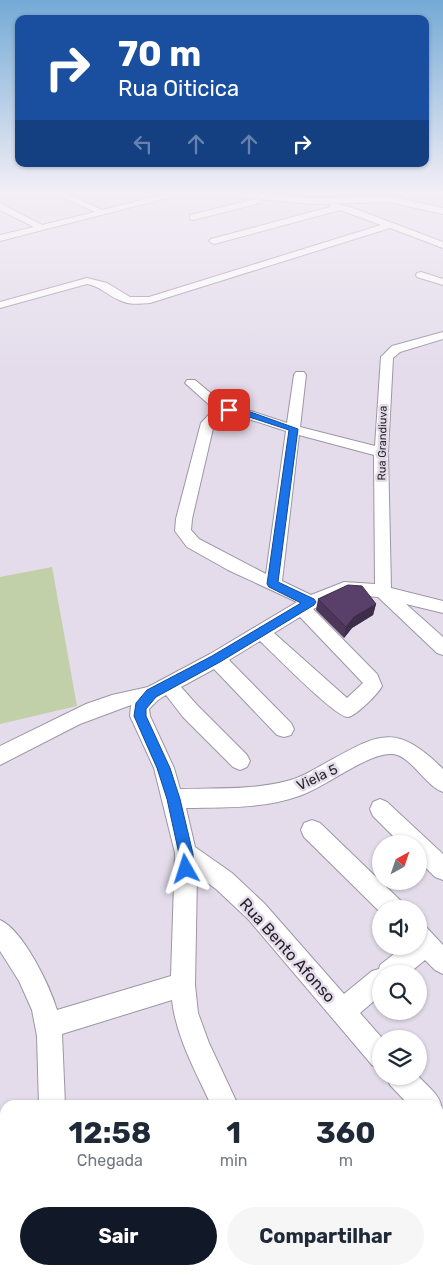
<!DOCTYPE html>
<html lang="pt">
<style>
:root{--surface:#fff;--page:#f6f6f7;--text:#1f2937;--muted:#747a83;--accent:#111827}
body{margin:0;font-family:Rubik,sans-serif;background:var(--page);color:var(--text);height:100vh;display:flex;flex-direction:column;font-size:19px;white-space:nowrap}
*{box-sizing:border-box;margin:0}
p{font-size:16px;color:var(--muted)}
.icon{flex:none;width:28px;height:28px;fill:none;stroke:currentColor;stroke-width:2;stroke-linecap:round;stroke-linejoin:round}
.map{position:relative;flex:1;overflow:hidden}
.side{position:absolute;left:0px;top:1100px;width:444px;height:175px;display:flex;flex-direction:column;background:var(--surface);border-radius:15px 15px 0 0;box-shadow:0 1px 4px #0004}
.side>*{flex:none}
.hud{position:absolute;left:15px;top:15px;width:414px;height:152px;border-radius:10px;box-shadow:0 1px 4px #0004;background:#1a4fa0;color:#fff;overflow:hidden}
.needle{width:32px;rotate:40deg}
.fabs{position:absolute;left:372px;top:835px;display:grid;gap:10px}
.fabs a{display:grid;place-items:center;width:55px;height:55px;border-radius:50%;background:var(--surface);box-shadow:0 1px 4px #0004;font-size:25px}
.pin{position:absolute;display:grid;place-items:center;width:42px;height:42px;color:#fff;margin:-21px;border-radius:10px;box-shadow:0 2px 8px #0006}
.me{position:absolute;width:55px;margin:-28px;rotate:354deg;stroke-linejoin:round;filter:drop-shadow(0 0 4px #0008)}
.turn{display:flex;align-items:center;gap:18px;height:105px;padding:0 20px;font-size:22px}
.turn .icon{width:65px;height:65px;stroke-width:2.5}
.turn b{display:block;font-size:35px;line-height:42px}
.lanes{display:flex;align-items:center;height:48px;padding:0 20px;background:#0003;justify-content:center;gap:25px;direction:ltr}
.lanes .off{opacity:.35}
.eta{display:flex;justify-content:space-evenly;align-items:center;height:85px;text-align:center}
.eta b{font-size:30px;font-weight:700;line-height:35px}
.cta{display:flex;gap:10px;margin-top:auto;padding:10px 20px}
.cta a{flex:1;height:58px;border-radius:30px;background:var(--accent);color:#fff;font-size:20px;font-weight:700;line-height:58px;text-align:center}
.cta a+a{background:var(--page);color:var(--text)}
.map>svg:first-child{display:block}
</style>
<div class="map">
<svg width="443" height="1275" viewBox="0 0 443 1275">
<rect width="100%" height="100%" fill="#e4dceb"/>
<!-- green -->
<path fill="#c2d0a9" d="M52,567L77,706L0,724V577Z"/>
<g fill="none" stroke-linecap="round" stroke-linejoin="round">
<!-- minor casing -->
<g stroke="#9d96a4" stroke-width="2">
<g id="minor">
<path d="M50,191H62L102,210L178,191L186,193L0,241V235L34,227L0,210V203L42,225L95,212Z"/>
<path d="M207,191H232L313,198L389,196L443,208V214L389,202L313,204L259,199L261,201L260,203L193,220L190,219V215L256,199L211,195Z"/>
<path d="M333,203L353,208L443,242V248L390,228L150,303C139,304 129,305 119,300C107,295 100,286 87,284L0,308V302L87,278L107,283L130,297H149L381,225L340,210L214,244L209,241L211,239L330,207V204Z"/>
<path d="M421,272L443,279V285L417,277L416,275L417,273Z"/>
<path d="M443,332V339L400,352L393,358L388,452L391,588L443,601V613L406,604L443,637V655L437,653L378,597L345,594L313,609L377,674L382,686C379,693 356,716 348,717C336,718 273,653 260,641L229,660L291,723L294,729L291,735L284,737L277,735L214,669L181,687L197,705L247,755L250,761L247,767L240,770L233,767L183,717L166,695L158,700L149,709L150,716L174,768L180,789C216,788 253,790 287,781C300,778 311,771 322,765C377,735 394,720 443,769V792C425,786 411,755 392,754C369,752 324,788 299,796C263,809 223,807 186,808L195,847L232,873L264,903L344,994L372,971L379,969L380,965L404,946H419V924L427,928L443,945V974L435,970L425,960L408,974H381V995L360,1013L383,1039H381V1069L372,1065L248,919L216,889L197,875L195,985L198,1013L209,1043L238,1105H211C196,1072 176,1037 172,1000L62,1034L65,1105H39L37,1036L32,1010L19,981L0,951V920C23,930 50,986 57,1010L171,976L175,853L154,768L130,716L131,705L80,724L0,765V746L86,704L112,695L148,687L210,654L297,602L228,570L187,547L175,531L176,519L201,423L214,409L185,383L187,380H195L227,407H239L287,423L294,375L296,372H304L306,375L300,427L375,446L381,357L392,346ZM233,414L286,431L266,574L199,539L191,530L192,519L214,424L222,415ZM299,435L374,455L375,584L344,582L311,595L282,581ZM300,617L363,683L347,698L274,633Z"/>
<path d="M380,799L387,802L443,854V880L435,877L419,861V844H401L373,816L370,809L373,802Z"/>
<path d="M312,820L320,823L401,901L404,909H381V913L304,837L301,830L304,823Z"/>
<path d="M386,1076H418C442,1100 443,1098 443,1133L439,1131V1105H409L390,1085Z"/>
<rect x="43" y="1270" width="30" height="5"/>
<path d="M278,1270H308L310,1275H280Z"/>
</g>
</g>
<!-- minor -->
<use href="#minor" fill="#fff" fill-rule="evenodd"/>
</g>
<!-- wall -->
<path fill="#4c375b" d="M318,599L376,604L373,615L352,628L344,638L316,610Z"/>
<!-- shaded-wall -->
<path fill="#3e2d4a" d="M376,604L373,615L352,628L344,638L346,627L354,617Z"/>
<!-- building -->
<path fill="#58406a" stroke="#3e2d4a" d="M348,585L362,586L376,604L354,617L346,627L318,599Z"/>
<!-- sky -->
<linearGradient id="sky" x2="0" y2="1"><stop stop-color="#74aad6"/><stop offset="0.52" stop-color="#f3eff6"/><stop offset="1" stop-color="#f3eff6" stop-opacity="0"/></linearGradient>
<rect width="443" height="370" fill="url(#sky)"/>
<!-- route -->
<path fill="#1a73e8" stroke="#114b97" d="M229,407L245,410L298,429L278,582L314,599L316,602L314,605L220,662L156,697L146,709V716L170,768L180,799L193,854V869L191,874L186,876L181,874L179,869V854L167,799L157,768L134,716L136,703L147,690L212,656L301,603L269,587L267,584L289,430L240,414L226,411L225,410Z"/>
<g text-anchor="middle" stroke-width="5" stroke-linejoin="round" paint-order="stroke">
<!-- far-street labels -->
<g font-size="11" fill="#262328" stroke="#e4dceb">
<text transform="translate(382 443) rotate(-89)" y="4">Rua Grandiuva</text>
</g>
<!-- street labels -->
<g font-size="14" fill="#262328" stroke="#e4dceb">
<text transform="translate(317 777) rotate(-25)" y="5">Viela 5</text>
</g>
<!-- near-street labels -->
<g font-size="16" fill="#262328" stroke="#e4dceb">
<text transform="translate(288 950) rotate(48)" y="6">Rua Bento Afonso</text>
</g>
</g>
</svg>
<div class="fabs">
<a><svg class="needle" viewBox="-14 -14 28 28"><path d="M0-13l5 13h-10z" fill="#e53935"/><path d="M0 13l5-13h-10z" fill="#747a83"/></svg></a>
<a><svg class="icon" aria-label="sound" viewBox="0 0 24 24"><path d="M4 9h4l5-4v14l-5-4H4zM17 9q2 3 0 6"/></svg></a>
<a><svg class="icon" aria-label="search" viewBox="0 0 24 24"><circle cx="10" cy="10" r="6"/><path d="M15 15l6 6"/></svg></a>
<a><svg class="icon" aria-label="layers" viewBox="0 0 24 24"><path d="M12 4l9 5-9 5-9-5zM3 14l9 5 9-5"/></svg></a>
</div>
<div class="pin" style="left:229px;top:410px;background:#d93025"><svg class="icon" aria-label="arrive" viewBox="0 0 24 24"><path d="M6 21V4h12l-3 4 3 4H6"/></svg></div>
<svg class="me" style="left:186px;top:869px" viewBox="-20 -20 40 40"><path d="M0-17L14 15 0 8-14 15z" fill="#1a73e8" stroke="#fff" stroke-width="4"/></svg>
<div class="hud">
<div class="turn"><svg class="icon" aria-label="right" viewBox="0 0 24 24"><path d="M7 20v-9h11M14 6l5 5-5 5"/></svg><div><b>70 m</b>Rua Oiticica</div></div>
<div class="lanes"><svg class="icon off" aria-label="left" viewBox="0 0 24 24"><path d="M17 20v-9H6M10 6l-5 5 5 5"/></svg><svg class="icon off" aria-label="ahead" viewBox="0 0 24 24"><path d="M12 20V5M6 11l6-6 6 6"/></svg><svg class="icon off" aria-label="ahead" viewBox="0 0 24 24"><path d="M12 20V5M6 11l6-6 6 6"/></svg><svg class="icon" aria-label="right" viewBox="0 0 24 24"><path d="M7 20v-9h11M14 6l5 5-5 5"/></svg></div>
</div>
<section class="side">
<div class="eta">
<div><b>12:58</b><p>Chegada</p></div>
<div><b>1</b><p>min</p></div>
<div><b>360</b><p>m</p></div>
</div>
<div class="cta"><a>Sair</a><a>Compartilhar</a></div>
</section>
</div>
